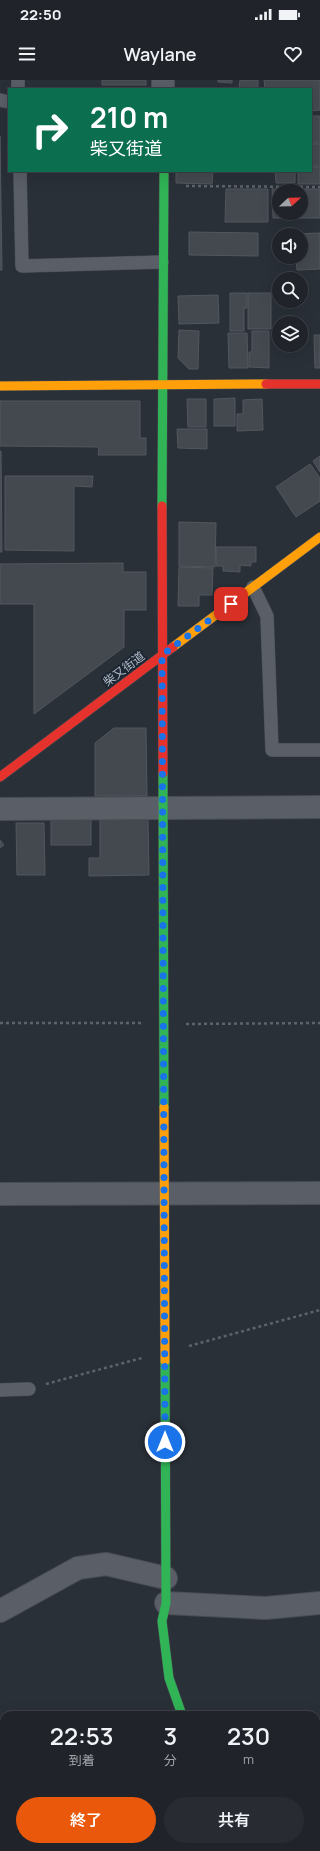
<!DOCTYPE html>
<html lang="ja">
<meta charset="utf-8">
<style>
:root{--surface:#20242a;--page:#282c32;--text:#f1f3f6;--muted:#a2a4a8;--line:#3d4147;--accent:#ea580c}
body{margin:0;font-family:Manrope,"Noto Sans JP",sans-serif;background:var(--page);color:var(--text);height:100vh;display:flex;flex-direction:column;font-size:15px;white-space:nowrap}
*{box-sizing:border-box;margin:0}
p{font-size:13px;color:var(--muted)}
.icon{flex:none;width:22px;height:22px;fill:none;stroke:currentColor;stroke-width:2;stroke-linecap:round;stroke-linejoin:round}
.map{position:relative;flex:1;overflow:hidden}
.sheet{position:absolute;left:0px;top:1631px;width:320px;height:140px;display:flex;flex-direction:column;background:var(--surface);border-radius:12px 12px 0 0;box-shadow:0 4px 16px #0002,0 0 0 1px var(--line)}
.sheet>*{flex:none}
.hud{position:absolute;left:8px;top:8px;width:304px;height:84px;border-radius:0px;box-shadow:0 4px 16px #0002,0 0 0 1px var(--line);background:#0b6e4f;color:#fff;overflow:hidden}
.needle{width:26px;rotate:68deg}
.fabs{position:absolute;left:272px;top:104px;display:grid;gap:8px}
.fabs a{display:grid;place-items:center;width:36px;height:36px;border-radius:50%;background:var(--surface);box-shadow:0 4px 16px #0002,0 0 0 1px var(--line);font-size:20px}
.pin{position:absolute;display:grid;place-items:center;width:34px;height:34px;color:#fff;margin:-17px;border-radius:8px;box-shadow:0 2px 6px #0006}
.me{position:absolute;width:44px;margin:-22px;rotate:0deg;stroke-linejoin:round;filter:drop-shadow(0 0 3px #0008)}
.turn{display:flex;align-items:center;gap:14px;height:84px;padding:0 16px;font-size:18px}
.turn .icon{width:52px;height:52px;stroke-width:2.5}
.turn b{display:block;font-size:28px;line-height:34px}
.eta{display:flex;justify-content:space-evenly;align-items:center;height:68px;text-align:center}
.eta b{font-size:24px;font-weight:600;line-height:28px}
.action{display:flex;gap:8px;margin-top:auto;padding:8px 16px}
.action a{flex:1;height:46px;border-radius:24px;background:var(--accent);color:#fff;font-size:16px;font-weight:600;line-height:46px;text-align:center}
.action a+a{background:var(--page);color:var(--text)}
.status{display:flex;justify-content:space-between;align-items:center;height:28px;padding:0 20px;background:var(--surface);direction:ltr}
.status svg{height:11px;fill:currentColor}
header{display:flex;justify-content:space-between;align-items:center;height:52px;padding:0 16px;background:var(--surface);font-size:18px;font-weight:600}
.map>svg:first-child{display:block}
</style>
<div class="status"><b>22:50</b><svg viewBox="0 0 49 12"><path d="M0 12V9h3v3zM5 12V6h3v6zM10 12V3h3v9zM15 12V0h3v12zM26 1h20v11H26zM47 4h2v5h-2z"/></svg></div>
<header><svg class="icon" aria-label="menu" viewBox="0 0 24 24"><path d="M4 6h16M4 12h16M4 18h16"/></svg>Waylane<svg class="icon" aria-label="heart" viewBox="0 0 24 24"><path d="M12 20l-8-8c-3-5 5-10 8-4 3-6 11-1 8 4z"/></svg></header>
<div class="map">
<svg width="320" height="1771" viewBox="0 0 320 1771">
<rect width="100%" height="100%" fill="#2a3038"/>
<!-- building -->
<g fill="#444950" stroke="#52575f" fill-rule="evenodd">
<rect x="102" y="0" width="44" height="5"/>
<path d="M218,0H232V3L218,2Z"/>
<path d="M240,0H258V9H239Z"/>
<path d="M264,0H320V30L311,31V9H265Z"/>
<rect x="311" y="36" width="9" height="27"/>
<path d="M0,56L2,190H0Z"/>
<rect x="311" y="64" width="9" height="22"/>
<path d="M311,87H320V104H298V91H311Z"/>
<path d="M176,91H213L212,104L176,103Z"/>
<path d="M275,91H295V103H276Z"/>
<path d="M226,109H268V142H225Z"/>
<path d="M272,109H320V138H273ZM279,111H301V133H279Z"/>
<path d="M189,152L258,153V176L189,175Z"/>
<path d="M320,153V189L297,190L296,177H301V155L295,154Z"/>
<path d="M230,213H247V228H244V251H230Z"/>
<rect x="248" y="213" width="23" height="36"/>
<path d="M218,215L219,243L179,244L178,216Z"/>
<path d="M179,250L199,251L198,289H189L178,278Z"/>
<path d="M252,251H269V288L249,287V272H252Z"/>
<path d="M228,253H247L248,288H229Z"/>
<path d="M314,255H320V288H315Z"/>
<path d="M235,318V346H214V319Z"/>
<path d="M187,319H206V347H188Z"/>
<path d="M262,319L263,350L237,351V334H243V320Z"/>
<path d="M0,321H140V358H146V375H98L99,367L0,366Z"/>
<path d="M177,349H207V369L178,368Z"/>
<path d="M0,371H1L2,472H0Z"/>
<path d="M320,376V392L313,381Z"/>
<path d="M310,384L320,398V421L296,437L276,407Z"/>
<path d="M5,396H93L92,407L74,406V471L5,470Z"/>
<path d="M179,442L216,443L215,487L179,486Z"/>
<path d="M216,467H256V482H251V486L240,485V492L223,491V486H216Z"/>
<path d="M123,483V492H146V530H124V567L34,634V524H0V484Z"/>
<path d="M179,487L213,488L212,515H199V526H178Z"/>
<path d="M114,648H146L147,716H95V663Z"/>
<rect x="51" y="739" width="40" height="26"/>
<path d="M100,739H148L149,795L89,796V778H100Z"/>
<path d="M16,743H44L45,795H17Z"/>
<path d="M0,760L4,765L0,768Z"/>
<path d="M0,1685L4,1692V1702L0,1705Z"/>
<path d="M4,1710V1741L0,1735V1713Z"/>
<path d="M17,1767H44L46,1771H19Z"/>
<path d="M92,1767H118L121,1771H84Z"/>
<path d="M244,1767H269L271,1771H245Z"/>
</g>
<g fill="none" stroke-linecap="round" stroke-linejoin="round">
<!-- lane casing -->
<g stroke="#484c53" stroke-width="14">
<g id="lane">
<path d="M18,9V0"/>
<path d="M0,20L9,22"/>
<path d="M20,91L22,186L162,182"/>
<path d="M253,507L267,536L272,670H320"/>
<path d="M0,1310L29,1309"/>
</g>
</g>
<!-- street casing -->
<g stroke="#484c53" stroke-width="24">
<g id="street">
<path d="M163,0V9"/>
<path d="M0,729L320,727"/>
<path d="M0,1114L320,1113"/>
<path d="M166,1523L266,1528L320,1523"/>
<path d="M0,1531L78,1488L106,1484L166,1498"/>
<path d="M0,1654L4,1661"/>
<path d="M316,1733H320"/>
<path d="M63,1767L65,1771"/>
<path d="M228,1767L230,1771"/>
<path d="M191,1771L197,1767"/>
</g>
</g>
<!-- fast casing -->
<g stroke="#484c53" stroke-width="10">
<g id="fast">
<path d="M162,426L164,91"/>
<path d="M163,693L164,1027"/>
<path d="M165,1281L166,1523L162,1541L169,1598L182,1635"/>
</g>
</g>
<!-- slow casing -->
<g stroke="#484c53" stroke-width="10">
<g id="slow">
<path d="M0,306L266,304"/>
<path d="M173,567L320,457"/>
<path d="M164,1027L165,1281"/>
</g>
</g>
<!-- jam casing -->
<g stroke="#484c53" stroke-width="10">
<g id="jam">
<path d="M266,304H320"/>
<path d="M162,426L163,693"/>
<path d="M0,697L173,567"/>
</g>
</g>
<!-- path -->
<g stroke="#5d636a" stroke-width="2.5" stroke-dasharray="3 3" stroke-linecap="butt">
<path d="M186,106L320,107"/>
<path d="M0,943H141"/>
<path d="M186,944L320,943"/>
<path d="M189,1266L320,1230"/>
<path d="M46,1304L142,1278"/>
</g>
<!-- lane -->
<use href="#lane" stroke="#5a5e66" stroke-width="13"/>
<!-- street -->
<use href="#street" stroke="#5a5e66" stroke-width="22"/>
<!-- fast -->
<use href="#fast" stroke="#30b455" stroke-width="9"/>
<!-- slow -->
<use href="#slow" stroke="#ff9f0a" stroke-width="9"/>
<!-- jam -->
<use href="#jam" stroke="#e5322d" stroke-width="9"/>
</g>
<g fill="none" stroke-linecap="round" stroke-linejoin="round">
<!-- route -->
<path stroke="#1a73e8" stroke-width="7" stroke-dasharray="0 12.6" d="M165,1362L162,575L231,524"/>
</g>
<g text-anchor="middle" stroke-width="4" stroke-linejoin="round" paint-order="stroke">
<!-- street labels -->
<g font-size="12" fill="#b4bcc9" stroke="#1d2633">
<text transform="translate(124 589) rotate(-37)" y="4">柴又街道</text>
</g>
</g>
</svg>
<div class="fabs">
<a><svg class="needle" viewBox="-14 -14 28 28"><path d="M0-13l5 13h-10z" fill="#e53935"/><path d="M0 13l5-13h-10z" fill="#a2a4a8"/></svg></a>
<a><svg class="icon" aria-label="sound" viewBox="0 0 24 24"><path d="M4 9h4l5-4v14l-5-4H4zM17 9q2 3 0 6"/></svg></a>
<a><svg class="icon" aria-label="search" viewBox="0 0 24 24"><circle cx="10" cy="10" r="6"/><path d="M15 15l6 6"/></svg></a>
<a><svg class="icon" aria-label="layers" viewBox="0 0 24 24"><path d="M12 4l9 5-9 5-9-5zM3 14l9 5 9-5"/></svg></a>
</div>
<div class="pin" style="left:231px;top:524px;background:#d93025"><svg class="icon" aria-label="arrive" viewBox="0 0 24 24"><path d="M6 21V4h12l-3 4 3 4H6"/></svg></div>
<svg class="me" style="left:165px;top:1362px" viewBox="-20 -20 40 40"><circle r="17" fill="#1a73e8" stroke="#fff" stroke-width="3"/><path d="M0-11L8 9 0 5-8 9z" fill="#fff"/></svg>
<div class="hud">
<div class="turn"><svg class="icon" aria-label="right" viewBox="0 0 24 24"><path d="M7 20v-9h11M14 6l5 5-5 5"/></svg><div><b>210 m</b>柴又街道</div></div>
</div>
<section class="sheet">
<div class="eta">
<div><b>22:53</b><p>到着</p></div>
<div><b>3</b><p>分</p></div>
<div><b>230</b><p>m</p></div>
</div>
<div class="action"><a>終了</a><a>共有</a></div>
</section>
</div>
